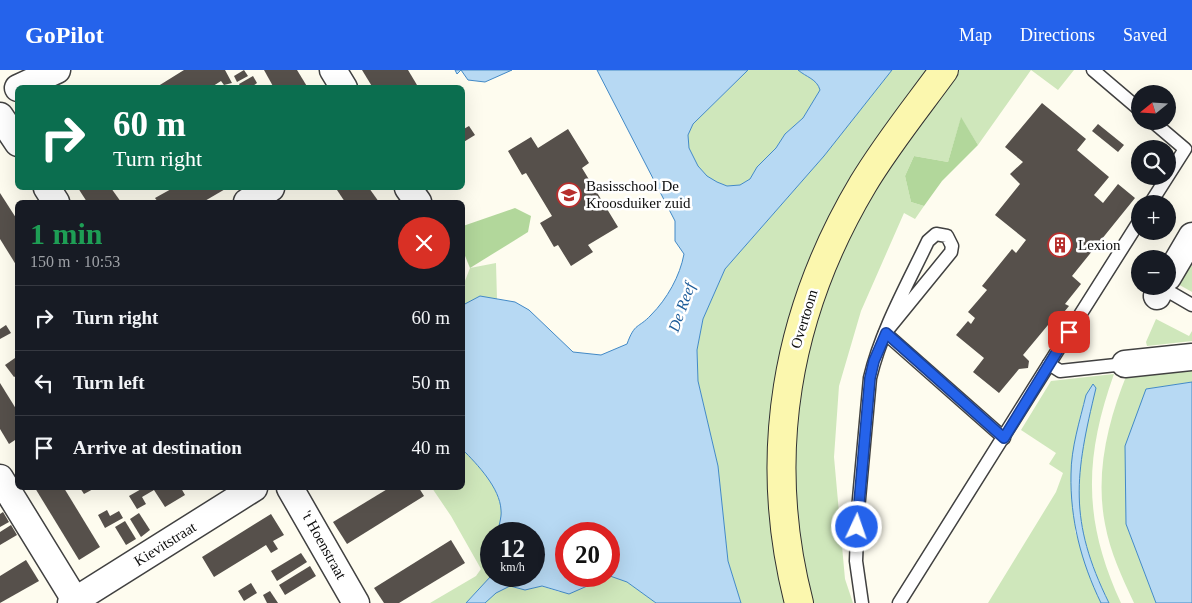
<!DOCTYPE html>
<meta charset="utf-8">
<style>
:root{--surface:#171b24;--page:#20242c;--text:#f1f3f6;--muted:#9ea1a6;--line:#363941;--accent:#2563eb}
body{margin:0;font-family:"Times New Roman",serif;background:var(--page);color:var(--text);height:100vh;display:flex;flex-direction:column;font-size:19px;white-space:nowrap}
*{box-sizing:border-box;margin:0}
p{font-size:16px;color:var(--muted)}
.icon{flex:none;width:28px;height:28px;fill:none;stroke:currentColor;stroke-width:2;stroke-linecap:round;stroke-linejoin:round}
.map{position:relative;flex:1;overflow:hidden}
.panel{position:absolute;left:15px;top:130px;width:450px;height:290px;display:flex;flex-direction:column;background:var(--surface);border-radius:8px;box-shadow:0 5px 20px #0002}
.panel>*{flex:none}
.guide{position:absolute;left:15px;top:15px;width:450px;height:105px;border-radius:8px;box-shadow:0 5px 20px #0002;background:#0b6e4f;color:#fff;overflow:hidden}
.needle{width:32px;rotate:252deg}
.controls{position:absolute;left:1131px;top:15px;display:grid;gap:10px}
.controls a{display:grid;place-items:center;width:45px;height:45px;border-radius:50%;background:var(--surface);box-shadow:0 5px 20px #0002;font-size:25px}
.speed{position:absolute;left:480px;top:452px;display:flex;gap:10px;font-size:25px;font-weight:700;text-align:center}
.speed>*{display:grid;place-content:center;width:65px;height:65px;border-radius:50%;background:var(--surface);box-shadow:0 5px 20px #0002;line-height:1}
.speed small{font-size:12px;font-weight:400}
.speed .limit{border:8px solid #d22;background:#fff;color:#111}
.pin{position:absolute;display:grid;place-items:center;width:42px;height:42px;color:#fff;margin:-21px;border-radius:10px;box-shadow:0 2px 8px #0006}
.me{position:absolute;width:55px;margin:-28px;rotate:3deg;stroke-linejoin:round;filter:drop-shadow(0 0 4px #0008)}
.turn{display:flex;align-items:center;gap:18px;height:105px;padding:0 15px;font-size:22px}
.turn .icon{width:65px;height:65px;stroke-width:2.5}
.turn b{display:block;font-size:35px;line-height:42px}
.round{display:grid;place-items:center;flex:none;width:52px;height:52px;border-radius:26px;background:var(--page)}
.summary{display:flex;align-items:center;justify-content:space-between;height:85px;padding:0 15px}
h1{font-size:30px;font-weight:600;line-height:38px;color:#1e9e55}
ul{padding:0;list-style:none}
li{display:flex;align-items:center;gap:15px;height:65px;padding:0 15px;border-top:1px solid var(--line)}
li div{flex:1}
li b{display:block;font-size:19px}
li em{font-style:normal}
header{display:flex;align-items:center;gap:30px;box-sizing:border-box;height:70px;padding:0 25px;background:var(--accent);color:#fff}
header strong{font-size:24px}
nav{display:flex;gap:28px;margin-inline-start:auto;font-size:18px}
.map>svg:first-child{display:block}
</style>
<header>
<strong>GoPilot</strong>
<nav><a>Map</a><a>Directions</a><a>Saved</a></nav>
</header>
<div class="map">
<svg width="1192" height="533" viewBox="0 0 1192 533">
<rect width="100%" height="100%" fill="#fefcef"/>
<!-- green -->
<g fill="#cfe7bb">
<path d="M748,0H798C806,7 817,9 820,20L803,48L785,64L776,78L757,97L750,109L740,115L727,116L717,112L707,106L698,96L689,78L688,65L693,54Z"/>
<path d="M892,0H929L789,254L788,533H741L728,491L718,396L698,311L697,280L703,249L725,199L824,86Z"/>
<path d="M955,0H1074L1058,20L1031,0L978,75L961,48L948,92L914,86L905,106L911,132L924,136L915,149L904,143L861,241L839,316L834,387L845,509L853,533H808L791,429L792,345L817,233L862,132Z"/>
<path d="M1192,188V222L1176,213Z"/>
<path d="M496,193L497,230L480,226L463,236V216L470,198Z"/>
<path d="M1156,249L1189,266L1192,261V271L1147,276L1146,272Z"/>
<path d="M1192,296V312L1146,319L1126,454L1156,533H1134C1122,507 1110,482 1105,454C1095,403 1108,351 1127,304Z"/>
<path d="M1114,304C1084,388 1083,451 1121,533H1109C1089,493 1076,451 1079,406C1080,377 1088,347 1091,318L1086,325L1079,351L1075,461L1101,533H988L1056,422L1063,403L1049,394L1056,383L1021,360L1051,311Z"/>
<path d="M463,380C477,394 500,418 501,440C502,448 498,456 498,464H491V506L466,533H430L476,506L481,499L451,446L432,418H462Z"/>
<path d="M610,506L627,512L656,533H485L496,523L510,516L525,520L541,516L560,522Z"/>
</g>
<!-- forest -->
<g fill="#b2d79b">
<path d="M961,47L978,75L942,111L924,136L911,132L905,106L914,86L948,92Z"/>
<path d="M515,138L531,146L528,162L470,198L463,181V156Z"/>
</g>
<!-- water -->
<g fill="#b7d9f3" stroke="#4289c6" fill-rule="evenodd">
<path d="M455,0H512L485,12L468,10L461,0L457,4Z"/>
<path d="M597,0H748L693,54L688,65L689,78L698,96L707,106L717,112L727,116L740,115L750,109L757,97L776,78L785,64L803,48L820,20C817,9 806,7 798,0H892L824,86L725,199L703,249L697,280L698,311L718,396L728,491L741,533H656L627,512L610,506L569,524L542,516L525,520L510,516L496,523L485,533H466L491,506H534V464H498C498,456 502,448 501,440C500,418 477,394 463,380V235L480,226L515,232L529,240L573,282L601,285L627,274C635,252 638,259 651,245C667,229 680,206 684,184L675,171V151ZM566,464H609V506H566Z"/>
<path d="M1192,312V533H1156L1126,454L1125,376L1146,319Z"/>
<path d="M1093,314L1096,318C1075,405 1068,450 1109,533H1101C1081,492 1070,449 1071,404C1071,378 1080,350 1086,325Z"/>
</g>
<!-- building -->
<g fill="#56504b">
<path d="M184,0H225L232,13L224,15L221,11L210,18H155Z"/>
<path d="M244,0L248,6L237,12L234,6Z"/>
<path d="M264,0H297L308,18H274Z"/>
<path d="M362,0H408L417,15L413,18H373Z"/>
<path d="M253,6L257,13L250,18H241L239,14Z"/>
<path d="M1042,33L1086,69L1077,80L1109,107L1094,125L1103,133L1118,114L1135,128L1072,206L1081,214L1065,234L1069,236L1051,258L1048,255L1023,285L1029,291L1028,298L1019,299L999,323L973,302L984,288L956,265L968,251L971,254L975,248L968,242L987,220L982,216L1012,179L1016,183L1026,170L995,145L1020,114L1010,104L1023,92L1005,77Z"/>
<path d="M1098,54L1124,75L1118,82L1092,61Z"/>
<path d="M469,56L475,65L462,73V60Z"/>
<path d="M568,59L589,93L582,98L618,157L588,175L593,182L571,196L558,175L554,177L540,153L552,146L526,103L522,105L508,81L531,67L538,78Z"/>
<path d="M78,118H111L121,132H87Z"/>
<path d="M173,118H227L203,132H158L155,128Z"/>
<path d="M341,118H369L379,132H345L337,120Z"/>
<path d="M0,123L18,151V198L0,169Z"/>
<path d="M6,255L11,263L0,269V259Z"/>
<path d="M15,288L18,292V305L14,307L5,295Z"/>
<path d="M0,313L18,342V368L9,374L0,359Z"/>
<path d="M35,418H64L100,477L79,490Z"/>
<path d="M80,418H95L84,424Z"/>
<path d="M143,418H181L185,425L165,437L154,420L142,427L146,434L137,439L129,426Z"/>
<path d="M389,418H419L424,426L347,474L333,452Z"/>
<path d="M107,440L110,446L119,441L123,448L105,458L98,445Z"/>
<path d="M3,442L9,452L0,457V444Z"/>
<path d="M139,443L150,460L141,467L130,449Z"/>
<path d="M271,444L284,465L273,471L278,479L271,483L266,475L214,507L202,487Z"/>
<path d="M125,451L136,469L126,475L115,457Z"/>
<path d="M11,455L17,465L0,475V462Z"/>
<path d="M451,470L465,493L399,533H384L374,518Z"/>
<path d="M301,483L307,492L277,511L271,501Z"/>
<path d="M26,490L39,511L0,533V506Z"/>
<path d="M310,496L316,506L285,525L279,515Z"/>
<path d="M251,513L257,523L244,531L238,521Z"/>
<path d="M270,521L278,533H267L263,525Z"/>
</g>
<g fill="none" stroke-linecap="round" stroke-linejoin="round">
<!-- lane casing -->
<g stroke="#414141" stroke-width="15">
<g id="lane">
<path d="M1093,0L1140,40"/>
<path d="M1150,134L1185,79L1152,51"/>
<path d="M1161,217L1192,235"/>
<path d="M885,263L1004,368"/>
<path d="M1125,294L1060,301L1049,294L1140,150"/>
<path d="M862,533L856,491L858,440L870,308C881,261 907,215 928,171L936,164L947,166L952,176L951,182L885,263"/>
<path d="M899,533L1049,294"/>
</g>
</g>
<!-- street casing -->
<g stroke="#414141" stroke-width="29">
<g id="street">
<path d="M333,0L344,18"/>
<path d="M18,18L57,0"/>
<path d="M0,46L18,73"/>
<path d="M47,118L56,132"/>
<path d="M408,118L418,132"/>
<path d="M247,132L271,118"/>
<path d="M1168,207L1192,166"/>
<path d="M1157,226L1162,216"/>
<path d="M1125,294L1192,287"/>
<path d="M0,408L75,530"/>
<path d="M290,418L356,533"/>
<path d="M71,533L254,418"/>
</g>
</g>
<!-- secondary casing -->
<g stroke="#303030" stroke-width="30">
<path id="secondary" d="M799,533C761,386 786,243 863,114C887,74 917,37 944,0"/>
</g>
<!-- lane -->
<use href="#lane" stroke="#fff" stroke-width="12"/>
<!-- street -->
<use href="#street" stroke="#fff" stroke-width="26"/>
<!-- secondary -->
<use href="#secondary" stroke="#fbf7ae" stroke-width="28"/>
</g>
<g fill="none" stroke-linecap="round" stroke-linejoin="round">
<!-- route casing -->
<g stroke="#184099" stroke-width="12">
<path id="route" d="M857,457L870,308L874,291L886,263L1004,368L1069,262"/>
</g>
<!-- route -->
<use href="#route" stroke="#2563eb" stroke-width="9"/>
</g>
<!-- icons -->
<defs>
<g id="school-ring" transform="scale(1.25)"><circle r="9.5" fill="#fff" stroke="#b72f2d" stroke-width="1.5"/><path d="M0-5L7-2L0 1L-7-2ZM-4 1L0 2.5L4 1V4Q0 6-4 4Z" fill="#b72f2d"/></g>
<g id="building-ring" transform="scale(1.25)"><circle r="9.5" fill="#fff" stroke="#b72f2d" stroke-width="1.5"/><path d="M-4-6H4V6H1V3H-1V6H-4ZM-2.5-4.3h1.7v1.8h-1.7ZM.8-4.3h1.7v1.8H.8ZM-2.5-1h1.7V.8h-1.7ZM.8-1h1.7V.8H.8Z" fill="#b72f2d"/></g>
</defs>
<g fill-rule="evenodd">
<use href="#school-ring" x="569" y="125"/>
<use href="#building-ring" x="1060" y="175"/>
</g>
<g text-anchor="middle" stroke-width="5" stroke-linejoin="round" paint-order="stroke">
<!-- poi labels -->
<g font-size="15" fill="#0e0e0e" stroke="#fff" text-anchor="start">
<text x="586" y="121">Basisschool De<tspan x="586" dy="17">Kroosduiker zuid</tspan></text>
<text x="1078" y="180">Lexion</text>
</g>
<!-- street labels -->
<g font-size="15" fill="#0e0e0e" stroke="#fff">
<text transform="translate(804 249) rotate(-73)" y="5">Overtoom</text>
<text transform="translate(165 474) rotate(-32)" y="5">Kievitstraat</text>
<text transform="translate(324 475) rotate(61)" y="5">'t Hoenstraat</text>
</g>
<!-- water labels -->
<g font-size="16" font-style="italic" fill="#1d5c99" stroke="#fff">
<text transform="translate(681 237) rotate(-70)" y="6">De Reef</text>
</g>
</g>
</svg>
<div class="controls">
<a><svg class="needle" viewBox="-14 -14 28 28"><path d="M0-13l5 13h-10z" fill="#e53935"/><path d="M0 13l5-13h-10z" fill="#9ea1a6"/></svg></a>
<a><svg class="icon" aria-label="search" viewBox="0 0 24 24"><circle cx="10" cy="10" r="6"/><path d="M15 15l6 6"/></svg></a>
<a>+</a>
<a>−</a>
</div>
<div class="speed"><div>12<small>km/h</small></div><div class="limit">20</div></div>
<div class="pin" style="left:1069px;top:262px;background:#d93025"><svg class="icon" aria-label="arrive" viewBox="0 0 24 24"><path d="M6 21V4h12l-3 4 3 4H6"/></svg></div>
<svg class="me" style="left:857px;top:457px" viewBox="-20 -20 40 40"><circle r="17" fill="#2563eb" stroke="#fff" stroke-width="3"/><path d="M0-11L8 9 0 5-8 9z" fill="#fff"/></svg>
<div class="guide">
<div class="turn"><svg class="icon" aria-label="right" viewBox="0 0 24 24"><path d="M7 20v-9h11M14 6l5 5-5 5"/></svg><div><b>60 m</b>Turn right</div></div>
</div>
<section class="panel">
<div class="summary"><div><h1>1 min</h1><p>150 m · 10:53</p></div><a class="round" style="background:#d93025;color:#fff"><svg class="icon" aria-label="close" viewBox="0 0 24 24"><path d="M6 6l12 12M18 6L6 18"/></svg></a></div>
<ul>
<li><svg class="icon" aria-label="right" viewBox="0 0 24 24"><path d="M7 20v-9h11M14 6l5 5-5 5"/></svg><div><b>Turn right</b></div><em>60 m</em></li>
<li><svg class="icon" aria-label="left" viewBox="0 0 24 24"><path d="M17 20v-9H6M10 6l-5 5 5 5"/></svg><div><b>Turn left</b></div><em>50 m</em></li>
<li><svg class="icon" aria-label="arrive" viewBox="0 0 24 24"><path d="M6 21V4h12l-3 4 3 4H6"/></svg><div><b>Arrive at destination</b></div><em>40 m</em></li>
</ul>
</section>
</div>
